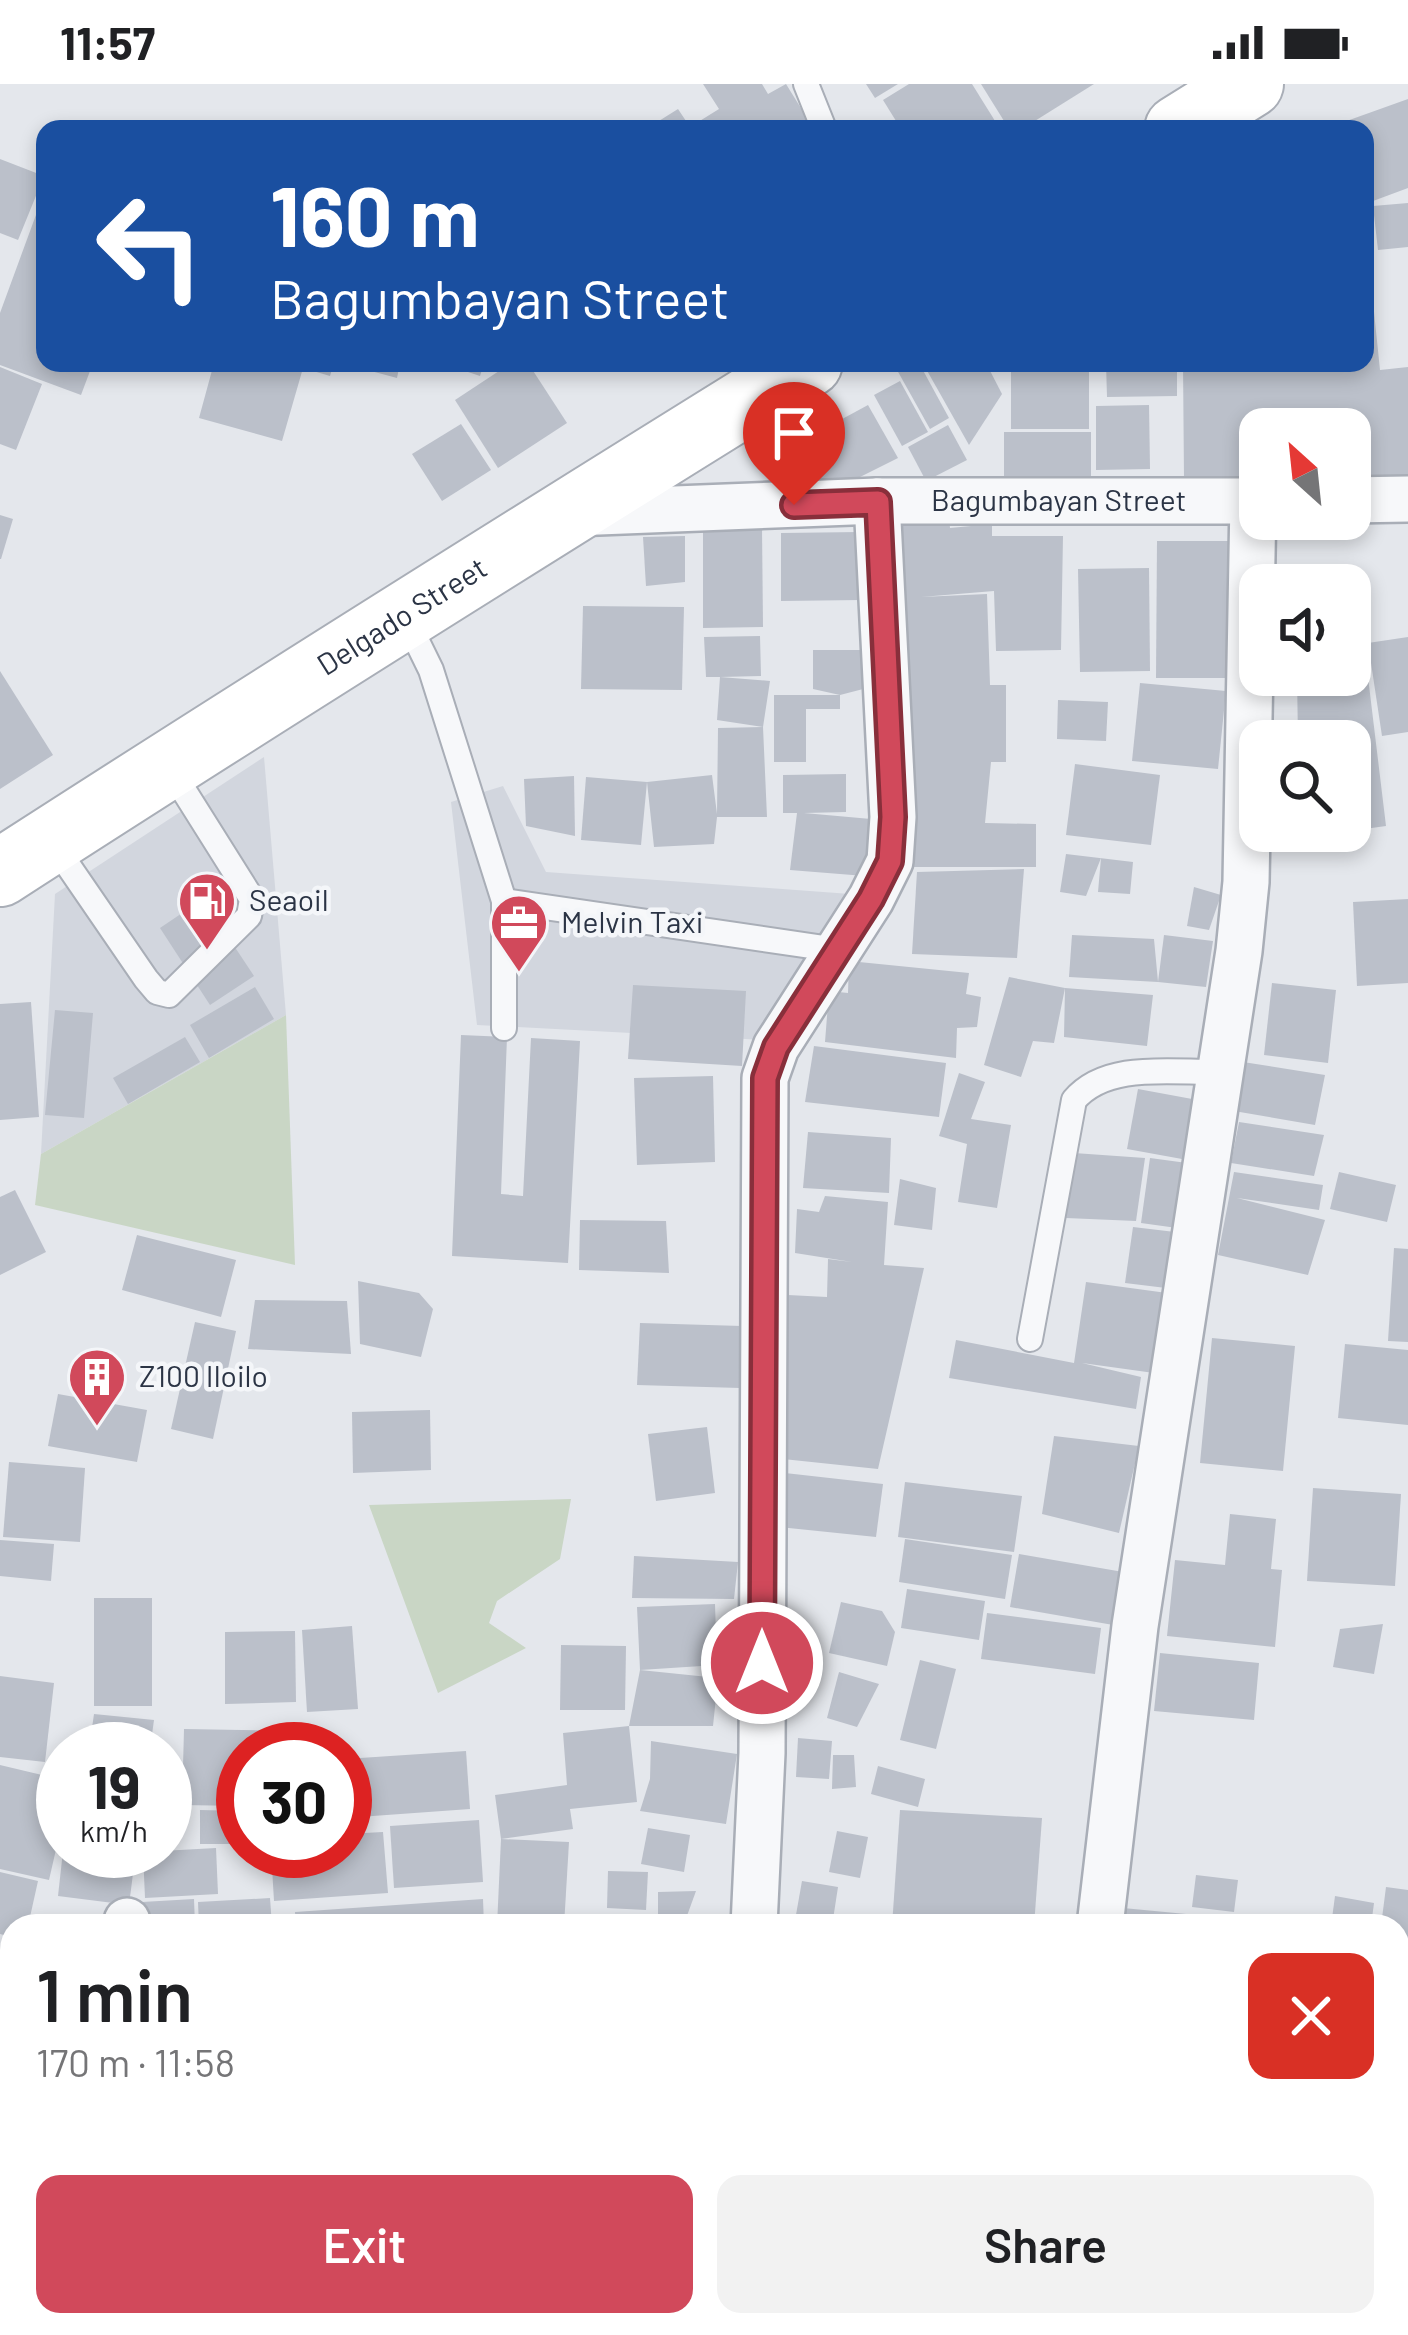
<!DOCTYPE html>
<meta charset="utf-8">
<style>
:root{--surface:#fff;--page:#f2f2f2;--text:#202124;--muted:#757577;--accent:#d1495b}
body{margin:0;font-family:Barlow,sans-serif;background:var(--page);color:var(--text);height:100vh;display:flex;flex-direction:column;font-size:45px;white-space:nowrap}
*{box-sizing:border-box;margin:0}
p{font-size:39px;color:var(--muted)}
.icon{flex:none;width:66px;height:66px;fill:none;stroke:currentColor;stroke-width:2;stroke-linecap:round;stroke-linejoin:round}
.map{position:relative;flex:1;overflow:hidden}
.details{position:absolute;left:0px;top:1830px;width:1410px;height:423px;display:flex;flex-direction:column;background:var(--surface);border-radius:36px 36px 0 0;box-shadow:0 6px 18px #0003}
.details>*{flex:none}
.guide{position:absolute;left:36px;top:36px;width:1338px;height:252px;border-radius:24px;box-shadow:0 6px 18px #0003;background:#1a4fa0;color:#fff;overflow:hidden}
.needle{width:78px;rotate:333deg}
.controls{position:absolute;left:1239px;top:324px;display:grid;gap:24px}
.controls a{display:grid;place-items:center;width:132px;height:132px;border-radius:24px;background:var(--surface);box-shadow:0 6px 18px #0003;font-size:60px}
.speed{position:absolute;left:36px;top:1638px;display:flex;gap:24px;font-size:60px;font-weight:700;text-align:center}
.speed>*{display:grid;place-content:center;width:156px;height:156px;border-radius:50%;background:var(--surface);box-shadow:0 6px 18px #0003;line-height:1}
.speed small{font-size:30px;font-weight:400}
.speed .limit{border:18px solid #d22;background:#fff;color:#111}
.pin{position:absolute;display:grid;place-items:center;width:102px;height:102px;color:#fff;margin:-123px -51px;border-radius:50% 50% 50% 0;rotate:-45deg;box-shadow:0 0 12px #0007}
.pin .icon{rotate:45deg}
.me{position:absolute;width:132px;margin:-66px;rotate:0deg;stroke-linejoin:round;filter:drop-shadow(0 0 9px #0008)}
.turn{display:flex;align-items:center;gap:42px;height:252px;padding:0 36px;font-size:54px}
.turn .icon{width:156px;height:156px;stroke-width:2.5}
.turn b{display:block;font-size:84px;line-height:102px}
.round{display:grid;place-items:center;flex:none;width:126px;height:126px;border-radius:24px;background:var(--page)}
.head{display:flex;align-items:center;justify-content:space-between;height:204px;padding:0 36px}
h1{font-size:72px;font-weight:600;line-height:90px}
.primary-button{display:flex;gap:24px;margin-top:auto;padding:24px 36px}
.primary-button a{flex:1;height:138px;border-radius:24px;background:var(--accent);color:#fff;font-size:48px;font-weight:600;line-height:138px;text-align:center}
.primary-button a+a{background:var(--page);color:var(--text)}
.status{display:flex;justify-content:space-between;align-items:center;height:84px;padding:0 60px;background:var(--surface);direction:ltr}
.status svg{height:33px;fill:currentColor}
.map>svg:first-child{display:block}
</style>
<div class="status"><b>11:57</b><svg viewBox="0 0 49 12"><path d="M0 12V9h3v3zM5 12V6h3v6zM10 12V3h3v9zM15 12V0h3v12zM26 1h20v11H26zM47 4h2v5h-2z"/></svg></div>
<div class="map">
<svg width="1408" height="2251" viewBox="0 0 1408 2251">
<rect width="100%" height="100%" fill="#e4e7ec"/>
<!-- built -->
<g fill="#d2d6de">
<path d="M264,673L286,931L41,1070L55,810Z"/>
<path d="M503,702L546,788L864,811L765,956L477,941L451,718Z"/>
</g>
<!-- green -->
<g fill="#c9d6c5">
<path d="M286,931L295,1181L35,1121L41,1070Z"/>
<path d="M571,1415L560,1475L497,1517L489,1539L526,1564L438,1609L369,1421Z"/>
</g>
<!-- building -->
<g fill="#bbc0ca">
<path d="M703,0H762L768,10L786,0L812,42L646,45L678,25L690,43L719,25Z"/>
<path d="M866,0H898L875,14Z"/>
<path d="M909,0H972L1000,45H901L883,16Z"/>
<path d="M981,0H1094L1022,45H1009Z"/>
<path d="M1408,15V104L1365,120V45L1327,44Z"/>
<path d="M0,75L44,92L18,156L0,149Z"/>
<path d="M44,109L45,279H93L81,311L0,281V229Z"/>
<path d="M1408,119V163L1378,166L1373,122Z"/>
<path d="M1365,216L1373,218L1380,286L1408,283V391L1350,392V345H1260V394L1184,395L1183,279H1365Z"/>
<path d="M122,279H204V284L122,283Z"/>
<path d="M214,279H334L330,292L303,284L282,357L199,334Z"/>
<path d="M341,279H400L397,294Z"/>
<path d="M441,279H484L480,292Z"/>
<path d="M511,279H528L567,339L498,384L455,316Z"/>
<path d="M910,279H919L949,334L930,345L897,286Z"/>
<path d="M932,279H986L1002,310L969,361L925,283Z"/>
<rect x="1011" y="279" width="78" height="66"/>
<path d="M1106,279H1177V312L1107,313Z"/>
<path d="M0,283L42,300L16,366L0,360Z"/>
<path d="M900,297L928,348L902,362L874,311Z"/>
<path d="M868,321L898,374L836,405L793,408L774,372Z"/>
<path d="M1149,321L1150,385L1096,386V322Z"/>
<path d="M461,340L491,386L442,417L412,370Z"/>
<path d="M948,341L967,376L926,397L908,363Z"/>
<path d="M1004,348H1091V393L1004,394Z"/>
<path d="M0,431L13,435L1,475H0Z"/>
<path d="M949,433L950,444L992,440V452H1063L1061,566L996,567L994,507L921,513L987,510L990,601H1006V678H991L985,739L1036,740V783H903L892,434Z"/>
<path d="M762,444L763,543L703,544V445Z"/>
<path d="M860,448L861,516L781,517V449Z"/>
<path d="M685,452V498L646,502L643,453Z"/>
<path d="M1157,457H1230V594H1156Z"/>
<path d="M1149,484L1150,587L1080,588L1078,485Z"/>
<path d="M583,522L684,523L682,606L581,605Z"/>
<path d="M760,552L761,592L720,593L770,597L763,643L717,636L720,593H706L704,553Z"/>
<path d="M1408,553V648L1382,652L1368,559Z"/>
<path d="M1364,560L1386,742L1350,747V657H1298L1297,591H1350V562Z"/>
<path d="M813,566H867V604L840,611L813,605Z"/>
<path d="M0,587L53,671L0,705Z"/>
<path d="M1140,599L1226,607L1218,685L1132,677Z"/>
<path d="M774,611H840V625H806V678H774Z"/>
<path d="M1058,616L1108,618L1106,657L1057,655Z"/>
<path d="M763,643L767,733H717L714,760L654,763L647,698L712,691L717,730L718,644Z"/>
<path d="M1075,680L1160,691L1151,761L1066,751Z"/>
<path d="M846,690V728L804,729L871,735L865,792L790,786L797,729H783V691Z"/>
<path d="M574,692L575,752L526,742L524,695Z"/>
<path d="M586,693L647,698L641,761L581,756Z"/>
<path d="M1066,770L1133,778L1130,810L1098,808L1101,774L1086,812L1060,808Z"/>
<path d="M1024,785L1017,874L912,870L917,788Z"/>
<path d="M1194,803L1221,811L1209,846L1187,842Z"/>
<path d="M203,815L254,892L210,921L160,844Z"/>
<path d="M1408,815V899L1357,902L1353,818Z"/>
<path d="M1072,851L1154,855L1158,898L1069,893Z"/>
<path d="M1164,851L1213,857L1206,903L1158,898Z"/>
<path d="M849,877L969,889L966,910L981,913L977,943L957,944L956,974L825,958L829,907L848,909Z"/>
<path d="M1009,893L1065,904L1153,911L1147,962L1064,953L1065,904L1054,959L1033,957L1021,993L984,981Z"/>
<path d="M1272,899L1336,906L1328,979L1264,971Z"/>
<path d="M633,901L746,907L742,982L628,975Z"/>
<path d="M255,903L274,935L209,974L190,941Z"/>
<path d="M31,918L39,1033L0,1036V920Z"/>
<path d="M55,926L93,929L84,1034L45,1031Z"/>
<path d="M461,951L507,953L501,1110L523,1112L531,954L580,957L568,1179L452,1172Z"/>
<path d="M185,953L200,978L128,1020L113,994Z"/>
<path d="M814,962L946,979L939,1033L805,1018Z"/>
<path d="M1243,978L1325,991L1315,1041L1234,1027Z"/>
<path d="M959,989L985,998L971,1035L1011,1041L997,1124L958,1118L967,1060L939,1052Z"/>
<path d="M713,992L715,1078L637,1081L634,994Z"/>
<path d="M1138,1005L1203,1017L1193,1077L1127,1065Z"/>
<path d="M1239,1038L1324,1051L1314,1092L1231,1079Z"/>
<path d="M808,1048L891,1054L889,1109L803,1104Z"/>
<path d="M1074,1069L1145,1074L1136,1137L1066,1134Z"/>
<path d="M1150,1074L1187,1079L1177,1144L1141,1139Z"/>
<path d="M1234,1088L1323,1101L1319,1126L1237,1114L1325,1136L1308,1191L1218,1171Z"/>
<path d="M1339,1088L1396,1101L1387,1138L1330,1125Z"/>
<path d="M900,1095L936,1104L932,1146L894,1141Z"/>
<path d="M15,1106L46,1168L0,1191V1113Z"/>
<path d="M825,1112L888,1118L884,1181L924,1184L878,1385L783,1375L782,1304L788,1211L827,1213L828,1175L852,1178L795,1169L797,1125L819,1128Z"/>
<path d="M580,1136L666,1137L669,1189L579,1186Z"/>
<path d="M1133,1143L1175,1148L1166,1204L1125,1199Z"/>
<path d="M137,1151L236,1176L221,1233L122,1206Z"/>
<path d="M1394,1164L1408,1165V1258L1388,1257Z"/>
<path d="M358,1197L419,1209L433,1225L421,1273L360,1260Z"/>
<path d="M1086,1198L1167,1209L1154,1289L1082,1279L1141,1293L1136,1325L949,1294L956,1256L1074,1279Z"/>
<path d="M255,1216L347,1217L351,1270L248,1265Z"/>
<path d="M195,1238L236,1247L213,1355L171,1345Z"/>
<path d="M640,1239L742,1242L740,1304L637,1301Z"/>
<path d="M1212,1254L1295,1262L1283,1387L1200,1379Z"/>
<path d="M1345,1260L1408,1266V1341L1338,1334Z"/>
<path d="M58,1310L147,1326L137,1378L48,1362Z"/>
<path d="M430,1326L431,1386L353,1389L352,1328Z"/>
<path d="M707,1343L715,1409L656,1417L648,1350Z"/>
<path d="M1054,1352L1139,1362L1119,1449L1042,1430Z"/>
<path d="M9,1378L85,1384L80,1458L3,1453Z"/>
<path d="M785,1389L883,1400L876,1453L779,1443Z"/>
<path d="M905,1398L1022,1412L1014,1468L898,1453Z"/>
<path d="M1313,1404L1401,1410L1395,1502L1307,1497Z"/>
<path d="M1230,1430L1276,1435L1271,1485L1282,1486L1275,1563L1167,1552L1175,1476L1225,1481Z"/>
<path d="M905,1455L1012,1471L1005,1515L899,1498Z"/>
<path d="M0,1456L54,1460L51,1497L0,1492Z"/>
<path d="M1019,1470L1129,1489L1119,1542L1010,1523Z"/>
<path d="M634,1472L738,1478L734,1515L632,1514Z"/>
<path d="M907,1505L985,1517L979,1556L901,1544Z"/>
<rect x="94" y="1514" width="58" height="108"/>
<path d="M841,1518L882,1527L895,1548L887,1582L829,1569Z"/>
<path d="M715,1520L717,1581L640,1586L718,1594L713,1642H629L637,1718L570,1725L573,1745L501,1755L495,1711L567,1701L563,1649L629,1642L640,1586L637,1523Z"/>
<path d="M987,1529L1101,1544L1095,1590L981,1575Z"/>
<path d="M1383,1540L1374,1590L1333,1583L1340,1545Z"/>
<path d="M352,1542L358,1625L307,1628L302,1546Z"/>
<path d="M295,1547L296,1618L225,1620V1548Z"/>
<path d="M561,1561L626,1562L625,1626H560Z"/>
<path d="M1160,1569L1259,1579L1254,1636L1154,1627Z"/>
<path d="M920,1576L956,1585L936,1665L900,1656Z"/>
<path d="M839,1588L879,1600L857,1643L827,1634Z"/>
<path d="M0,1592L54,1599L45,1678L0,1673Z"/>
<path d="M94,1630L154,1636L150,1665H89Z"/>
<path d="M184,1645L291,1647L290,1665H243V1722L182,1721Z"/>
<path d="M798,1654L832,1657L829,1695L796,1693Z"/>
<path d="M651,1657L737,1670L726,1740L640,1727L650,1695Z"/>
<path d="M466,1667L470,1725L345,1734V1675Z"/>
<path d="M833,1671H854L856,1703L832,1705Z"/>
<path d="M0,1681L63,1696V1735L49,1796L0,1785Z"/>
<path d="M878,1682L925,1695L918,1723L871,1710Z"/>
<path d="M200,1726L243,1727V1760H200Z"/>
<path d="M900,1726L1042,1734L1034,1842H892Z"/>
<path d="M479,1736L483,1798L394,1804L390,1742Z"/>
<path d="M648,1744L690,1751L684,1788L641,1780Z"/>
<path d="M837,1747L868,1753L860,1794L829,1788Z"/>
<path d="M383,1748L388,1809L274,1817L271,1767H345V1750Z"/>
<path d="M501,1755L569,1758L564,1842H497Z"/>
<path d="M216,1764L218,1810L145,1814L143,1768Z"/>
<path d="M63,1767L135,1774L129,1821L58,1812Z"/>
<path d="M608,1787L648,1788L646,1826L607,1824Z"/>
<path d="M0,1788L38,1797L28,1842H12V1853L0,1850Z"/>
<path d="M1196,1791L1238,1796L1234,1828L1192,1823Z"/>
<path d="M802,1797L838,1803L832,1842H794Z"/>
<path d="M1386,1803L1408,1806V1894L1398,1892V1842H1381Z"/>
<path d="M696,1807L684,1840L658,1841V1808Z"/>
<path d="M1335,1812L1374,1819L1371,1842H1331Z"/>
<path d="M270,1814L272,1842H199L198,1818Z"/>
<path d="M194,1815L195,1842H143L142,1818Z"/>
<path d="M483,1815L484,1842H296L295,1828Z"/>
<path d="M1123,1824L1228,1834L1227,1842H1122Z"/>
<path d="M0,1926L12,1929V1967L0,1964Z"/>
<path d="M0,1969L12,1972L4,2012L0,2011Z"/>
<path d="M0,2017L12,2020L11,2085L0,2082Z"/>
<path d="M11,2115H12V2156L0,2153Z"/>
<path d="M0,2157L12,2160V2211L0,2208Z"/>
<path d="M0,2214L12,2217V2241H57L54,2251H0Z"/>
<path d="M207,2241H247L249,2251H208Z"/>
<path d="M258,2241H306L307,2251H258Z"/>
<path d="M315,2241H370L395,2244L394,2251H314Z"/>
<path d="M447,2241H496L495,2251Z"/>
<path d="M502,2241H563L562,2251H500Z"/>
<path d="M570,2241H653L652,2251H569Z"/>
<path d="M663,2241H723L734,2243L732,2251H661Z"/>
<path d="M742,2241H828L826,2251H740Z"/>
<path d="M834,2241H904L902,2251H833Z"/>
<path d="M908,2241H946L956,2242L954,2251H907Z"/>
<path d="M1051,2241H1130L1135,2242L1132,2251H1049Z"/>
<path d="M1179,2241H1247L1244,2251H1176Z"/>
<path d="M1278,2241H1359L1382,2251H1278L1274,2249Z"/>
</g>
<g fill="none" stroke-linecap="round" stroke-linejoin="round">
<!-- lane casing -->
<g stroke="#a9aeb7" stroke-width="28">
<g id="lane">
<path d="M806,0L824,45"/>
<path d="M407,537L431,586L504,817V944"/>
<path d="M52,758L146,895L157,908L169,911L249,832L252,815L169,683"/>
<path d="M504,817L838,866"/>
<path d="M1030,1255L1074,1016C1107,977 1173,989 1220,988"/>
</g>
</g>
<!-- street casing -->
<g stroke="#a9aeb7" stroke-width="50">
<g id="street">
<path d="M1350,416L1408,415"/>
<path id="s1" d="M573,429L877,417H1260"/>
<path d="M127,1842V1837"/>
<path d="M754,1842L762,1669L765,994L776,963L871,815L890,777L893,733L877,417"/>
<path d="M1100,1842L1135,1542L1239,867L1246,798L1253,417"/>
<path d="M60,2251L63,2241"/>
<path d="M1028,2251L1030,2241"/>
</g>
</g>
<!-- secondary casing -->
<g stroke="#a9aeb7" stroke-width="70">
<g id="secondary">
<path d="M1178,45L1250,0"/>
<path id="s2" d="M0,789C268,616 538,447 809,279"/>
</g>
</g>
<!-- lane -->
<use href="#lane" stroke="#f7f8fa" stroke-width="24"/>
<!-- street -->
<use href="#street" stroke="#f7f8fa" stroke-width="45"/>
<!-- secondary -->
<use href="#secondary" stroke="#fff" stroke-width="66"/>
</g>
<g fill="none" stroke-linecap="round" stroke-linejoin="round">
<!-- route casing -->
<g stroke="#882f3b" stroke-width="30">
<path id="route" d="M762,1579L765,994L776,963L871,815L890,777L893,733L878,418L794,421"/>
</g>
<!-- route -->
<use href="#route" stroke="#d1495b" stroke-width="21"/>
</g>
<!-- icons -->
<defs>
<g id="fuel-pin" transform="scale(3)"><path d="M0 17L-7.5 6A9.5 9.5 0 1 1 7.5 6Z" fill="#d1495b" stroke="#f4f6f9"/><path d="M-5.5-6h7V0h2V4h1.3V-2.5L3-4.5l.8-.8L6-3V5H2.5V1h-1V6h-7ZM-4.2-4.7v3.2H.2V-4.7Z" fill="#fff"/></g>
<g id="office-pin" transform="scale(3)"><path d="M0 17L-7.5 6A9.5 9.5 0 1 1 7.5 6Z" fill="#d1495b" stroke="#f4f6f9"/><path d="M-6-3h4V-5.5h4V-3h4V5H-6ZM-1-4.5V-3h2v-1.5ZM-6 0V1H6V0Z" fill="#fff"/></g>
<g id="building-pin" transform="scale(3)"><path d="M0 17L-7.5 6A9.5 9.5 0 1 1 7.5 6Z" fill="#d1495b" stroke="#f4f6f9"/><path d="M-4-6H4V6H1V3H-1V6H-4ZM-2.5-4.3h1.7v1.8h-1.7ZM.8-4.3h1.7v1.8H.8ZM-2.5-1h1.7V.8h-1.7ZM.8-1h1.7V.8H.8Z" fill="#fff"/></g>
</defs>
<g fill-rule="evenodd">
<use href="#fuel-pin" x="207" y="817"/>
<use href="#office-pin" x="519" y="839"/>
<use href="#building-pin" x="97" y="1293"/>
</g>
<g text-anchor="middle" stroke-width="9" stroke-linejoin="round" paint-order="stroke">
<!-- street labels -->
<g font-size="30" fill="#2b3445" stroke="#f4f6f9">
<text dy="10" stroke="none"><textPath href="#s1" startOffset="486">Bagumbayan Street</textPath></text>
<text dy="10" stroke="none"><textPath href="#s2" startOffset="477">Delgado Street</textPath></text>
</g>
<!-- poi labels -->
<g font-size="30" fill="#2b3445" stroke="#f4f6f9" text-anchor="start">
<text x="249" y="827">Seaoil</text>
<text x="561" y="849">Melvin Taxi</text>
<text x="139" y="1303">Z100 Iloilo</text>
</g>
</g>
</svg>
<div class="controls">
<a><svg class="needle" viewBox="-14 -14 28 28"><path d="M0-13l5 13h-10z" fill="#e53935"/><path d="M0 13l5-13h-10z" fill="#757577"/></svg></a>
<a><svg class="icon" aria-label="sound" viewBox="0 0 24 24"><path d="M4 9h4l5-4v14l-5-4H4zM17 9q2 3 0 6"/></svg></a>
<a><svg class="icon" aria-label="search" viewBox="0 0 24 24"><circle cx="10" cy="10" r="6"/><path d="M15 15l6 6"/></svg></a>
</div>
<div class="speed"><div>19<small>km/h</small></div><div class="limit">30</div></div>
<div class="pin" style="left:794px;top:421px;background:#d93025"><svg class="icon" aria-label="arrive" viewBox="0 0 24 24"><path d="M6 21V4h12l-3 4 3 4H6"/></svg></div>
<svg class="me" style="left:762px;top:1579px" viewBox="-20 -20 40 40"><circle r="17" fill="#d1495b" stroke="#fff" stroke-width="3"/><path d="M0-11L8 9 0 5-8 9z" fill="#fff"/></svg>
<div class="guide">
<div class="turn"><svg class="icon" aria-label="left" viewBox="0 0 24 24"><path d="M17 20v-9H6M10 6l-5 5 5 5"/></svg><div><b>160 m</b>Bagumbayan Street</div></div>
</div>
<section class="details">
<div class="head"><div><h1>1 min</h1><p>170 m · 11:58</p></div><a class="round" style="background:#d93025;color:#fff"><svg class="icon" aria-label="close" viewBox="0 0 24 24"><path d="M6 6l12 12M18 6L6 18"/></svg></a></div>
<div class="primary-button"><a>Exit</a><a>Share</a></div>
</section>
</div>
